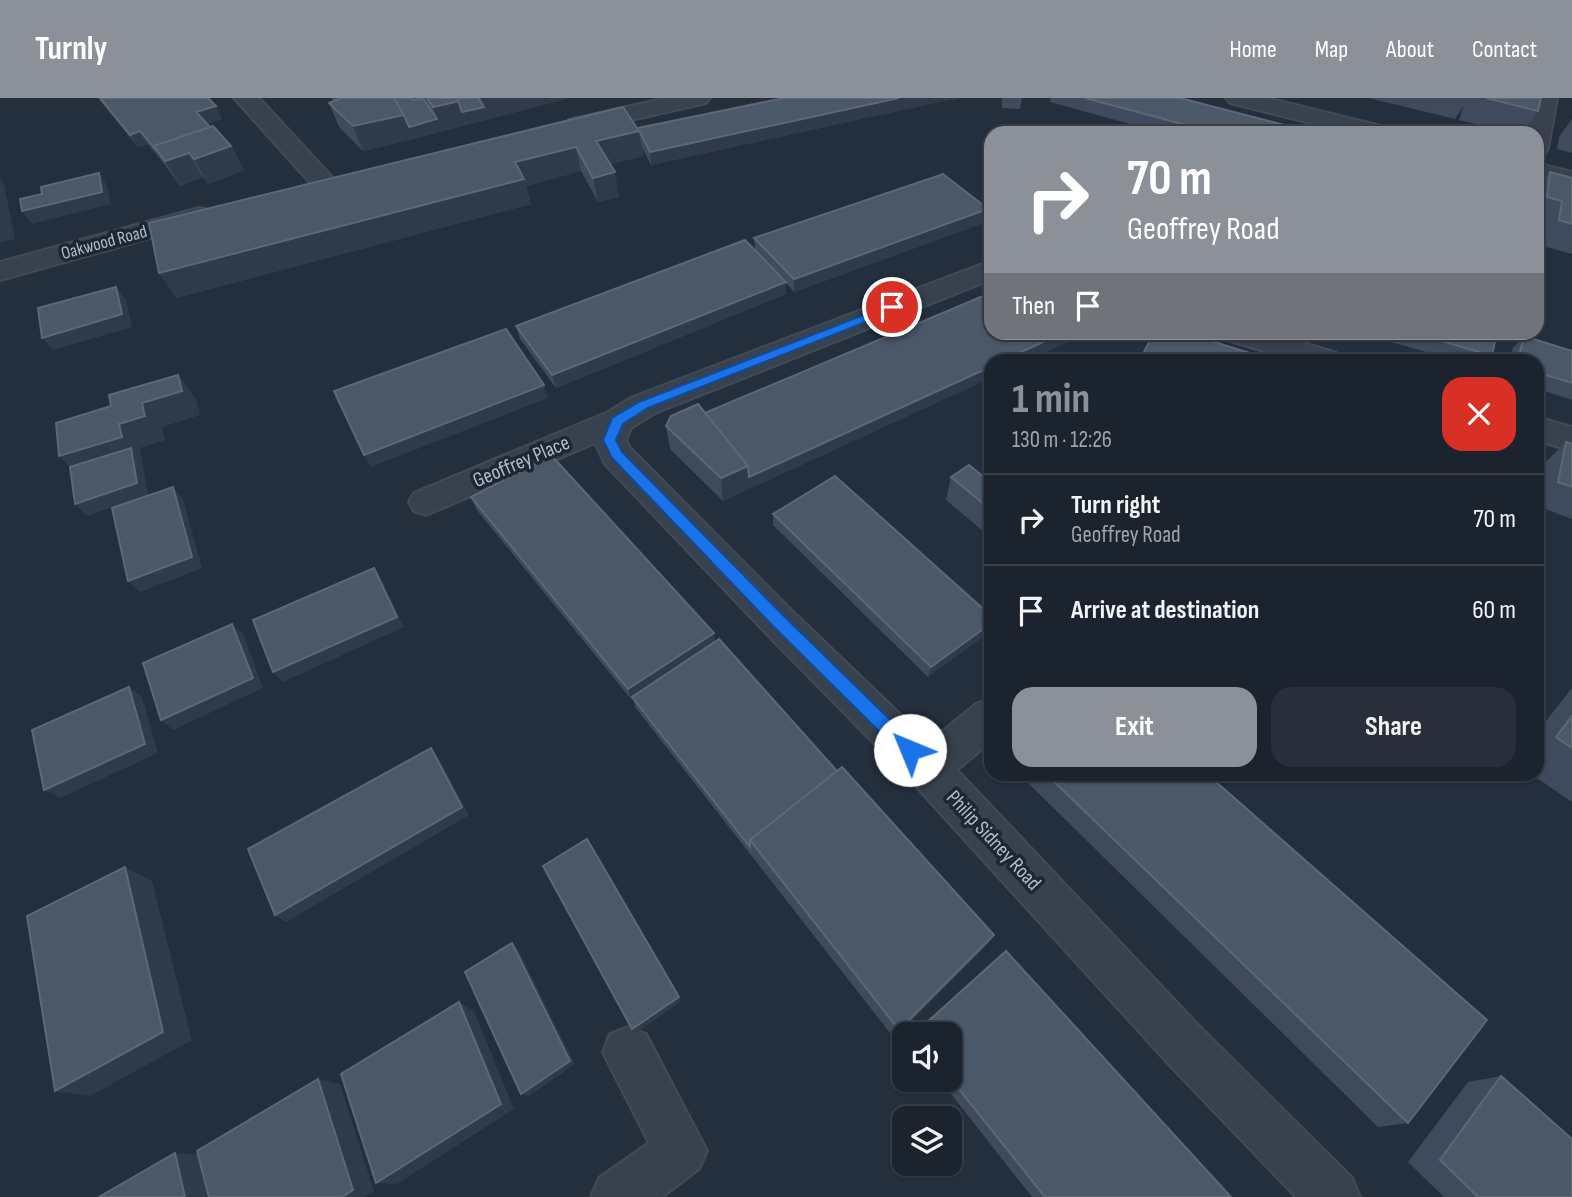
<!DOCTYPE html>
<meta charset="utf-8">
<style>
:root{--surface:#1b232e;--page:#282f3a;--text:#f1f3f6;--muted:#a0a4aa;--line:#39404a;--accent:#8c9099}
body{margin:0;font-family:"Sofia Sans Condensed",sans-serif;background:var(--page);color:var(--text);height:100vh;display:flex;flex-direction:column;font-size:26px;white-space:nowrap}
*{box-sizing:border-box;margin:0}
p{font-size:23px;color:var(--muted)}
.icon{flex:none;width:38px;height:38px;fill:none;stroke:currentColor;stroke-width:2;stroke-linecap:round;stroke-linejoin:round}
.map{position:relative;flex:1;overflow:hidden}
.drawer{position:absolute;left:984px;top:256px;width:560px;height:427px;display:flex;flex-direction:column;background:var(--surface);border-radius:21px;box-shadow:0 2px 5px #0004,0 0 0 2px var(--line)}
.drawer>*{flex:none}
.banner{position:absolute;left:984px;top:28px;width:560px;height:214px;border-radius:21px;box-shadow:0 2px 5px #0004,0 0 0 2px var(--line);background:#8c9099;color:#fff;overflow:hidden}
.tools{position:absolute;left:892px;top:924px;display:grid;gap:14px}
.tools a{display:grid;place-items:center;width:70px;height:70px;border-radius:14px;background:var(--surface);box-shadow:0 2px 5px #0004,0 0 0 2px var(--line);font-size:35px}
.pin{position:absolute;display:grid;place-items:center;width:60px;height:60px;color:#fff;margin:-30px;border:4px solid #fff;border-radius:50%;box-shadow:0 2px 7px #0007}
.me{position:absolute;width:77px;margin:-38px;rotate:315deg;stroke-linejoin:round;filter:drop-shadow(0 0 5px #0008)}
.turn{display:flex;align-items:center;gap:24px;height:147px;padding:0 28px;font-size:32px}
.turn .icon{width:91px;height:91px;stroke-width:2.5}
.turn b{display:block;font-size:49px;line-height:60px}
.then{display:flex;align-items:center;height:66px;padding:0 28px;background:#0003;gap:14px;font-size:26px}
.round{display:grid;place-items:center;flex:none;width:74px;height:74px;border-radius:21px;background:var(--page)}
.summary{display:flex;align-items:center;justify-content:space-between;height:119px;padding:0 28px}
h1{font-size:42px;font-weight:700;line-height:52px;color:var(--accent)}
.button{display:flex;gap:14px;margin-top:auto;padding:14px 28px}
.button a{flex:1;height:80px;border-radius:21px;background:var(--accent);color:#fff;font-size:28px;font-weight:700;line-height:80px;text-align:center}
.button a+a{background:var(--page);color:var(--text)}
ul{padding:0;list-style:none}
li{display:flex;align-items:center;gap:21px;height:91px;padding:0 28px;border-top:2px solid var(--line)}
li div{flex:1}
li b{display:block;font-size:26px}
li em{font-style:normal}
header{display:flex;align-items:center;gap:42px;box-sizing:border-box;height:98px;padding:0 35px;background:var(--accent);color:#fff}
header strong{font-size:33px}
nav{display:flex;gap:38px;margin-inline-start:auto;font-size:24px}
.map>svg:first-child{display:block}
</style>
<header>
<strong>Turnly</strong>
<nav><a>Home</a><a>Map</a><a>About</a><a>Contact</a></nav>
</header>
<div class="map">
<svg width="1572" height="1099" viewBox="0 0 1572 1099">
<rect width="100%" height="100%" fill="#242f3e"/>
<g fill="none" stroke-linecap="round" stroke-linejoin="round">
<!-- minor casing -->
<g stroke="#414a57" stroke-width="4">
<g id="minor">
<path d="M234,0H259L332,79L336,84L332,89L323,92L314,89Z"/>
<path d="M666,0H710L706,5L578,34L569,32L566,27L569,22Z"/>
<path d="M1533,0H1557L1548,50L1545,55L1536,57V35H1526Z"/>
<path d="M199,110L208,112L212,118L208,124L0,182V164Z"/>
<path d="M990,163V182L655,315L631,330L626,342L630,350L791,512L929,644L976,606L990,601V644L957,672L1199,928L1352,1080L1360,1099H1296L1165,962L913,685L765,534L605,366L595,345L426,417L414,413L409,404L414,395L606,315L633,299Z"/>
<path d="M1220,234H1270L1336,255L1340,262H1293L1224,241Z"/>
<path d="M1536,319L1572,329V353L1536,342Z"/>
<path d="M628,929L646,936L707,1053L699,1071L662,1099H591L599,1080L649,1045L603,954L610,936Z"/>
</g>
</g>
<!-- tertiary casing -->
<g stroke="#414a57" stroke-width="4">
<g id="tertiary">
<path d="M1226,0H1267L1389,30L1392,35H1350L1230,5Z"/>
<path d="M1536,65L1572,74V90L1536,81Z"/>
</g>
</g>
<!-- minor -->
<use href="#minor" fill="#38414e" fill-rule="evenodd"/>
<!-- tertiary -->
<use href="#tertiary" fill="#38414e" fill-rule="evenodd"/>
</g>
<!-- wall -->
<g fill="#3f4b5c">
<path d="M98,0H208L222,21L207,26L231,48L244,72L208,86L203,79L180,88L165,67L148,46L138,49Z"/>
<path d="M331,0H412L413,2L419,0H569L413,41L363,53L339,29L329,5L334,3Z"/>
<path d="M784,0H961L934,5L651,67L642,49L643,58L610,66L619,99L598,104L581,73L526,88L531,106L176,200L149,125L638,30Z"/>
<path d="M1002,0H1022L1020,11L1002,10Z"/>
<path d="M1051,0H1180L1315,35H1163L1050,4Z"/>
<path d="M1369,0H1541L1538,13L1523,35H1512L1459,22L1464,7L1455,21Z"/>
<path d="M1572,21V55L1557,51L1559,39Z"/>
<path d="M1550,74L1572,80V156L1539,147L1542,127L1536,126V93Z"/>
<path d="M988,111L986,124L794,194L786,185V196L556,290L520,241L516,228L755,152L754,140Z"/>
<path d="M1104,234H1122L1119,240Z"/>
<path d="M1390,234H1497L1492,258L1488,262H1454L1388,243Z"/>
<path d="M1524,238L1572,253V302L1536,290V262H1510L1513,250Z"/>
<path d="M1073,242L990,262V280L723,403L670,351L666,328L705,315Z"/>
<path d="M1566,344L1572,346V421L1537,408L1542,368Z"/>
<path d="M951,379L990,384V439L946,402Z"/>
<path d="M471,399L715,544L985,849L894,940L635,609L633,600L631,601L476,411Z"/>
<path d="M773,416L990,517L928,579L773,427Z"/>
<path d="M1572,590V704L1531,676H1536V636Z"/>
<path d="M1019,676H1207L1408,1025L1378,1029Z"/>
<path d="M1006,853L1231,1099H1032L940,982H950V936H914Z"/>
<path d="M1501,978L1572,1099H1444L1408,1064L1468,984Z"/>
</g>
<!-- shaded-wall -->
<g fill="#2f3b4b">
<path d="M481,0H569L413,41L363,53L353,28L404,17L437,21L433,9L459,3L484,9Z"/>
<path d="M899,0H961L934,5L651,67L650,54Z"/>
<path d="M216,8L222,21L203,27L196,14Z"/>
<path d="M140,33L148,46L138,49L130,37Z"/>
<path d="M639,33L643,58L600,68L596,43Z"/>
<path d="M231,48L244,72L208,86L194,61L189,55L203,79L180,88L162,58Z"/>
<path d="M576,49L581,73L526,88L531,106L176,200L159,175L515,64Z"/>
<path d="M615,74L619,99L598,104L593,80Z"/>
<path d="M99,75L107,88L111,106L32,126L22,113Z"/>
<path d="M0,81L4,86L15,141L0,144Z"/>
<path d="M988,111L986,124L794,194V181Z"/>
<path d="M786,184V196L556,290L552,277Z"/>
<path d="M116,189L126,202L132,229L53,252L42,240Z"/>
<path d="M1065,234H1076L1073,242L1028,262H1004Z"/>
<path d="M990,269V280L749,391V379Z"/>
<path d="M178,277L196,301L200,317L162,329L165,342L140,350L148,397L87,418L75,406L82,381L59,358L142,305Z"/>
<path d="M544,287L548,300L371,369L364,357Z"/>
<path d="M748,368L749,391L723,403L721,380Z"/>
<path d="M173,389L183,401L202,470L140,494L128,483Z"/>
<path d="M374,470L381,481L404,529L283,584L273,574Z"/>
<path d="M232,526L243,536L263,590L173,632L161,622Z"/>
<path d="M990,526V534L928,579L931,569Z"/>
<path d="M714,535L715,546L631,601L628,591Z"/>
<path d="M129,589L142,599L158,655L60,700L44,692Z"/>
<path d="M431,650L438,659L469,717L286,824L275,817Z"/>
<path d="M125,769L152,783L192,942L90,998L55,993Z"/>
<path d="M994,837L985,849L894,940L899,932Z"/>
<path d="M512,845L518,851L575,966L528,999L521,996Z"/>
<path d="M679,899L681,903L636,935L632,931Z"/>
<path d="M459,904L474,913L514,1011L397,1086L376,1085Z"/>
<path d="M318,981L340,986L374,1093L364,1099H342Z"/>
<path d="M175,1055L205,1057L214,1099H185Z"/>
</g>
<!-- building -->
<g fill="#4b5868" stroke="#5c6777" stroke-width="2">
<path d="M100,0H208L216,8L196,14L210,29L154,48L158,54L140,33L130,37Z"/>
<path d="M339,0H394L404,17L353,28L329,5L339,1Z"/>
<path d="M394,0H412L413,2L423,0L437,21L409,29L404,17Z"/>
<path d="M427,0H457L459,3L433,9Z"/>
<path d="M457,0H478L484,9L462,14Z"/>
<path d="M784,0H899L650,54L638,30Z"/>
<path d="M1085,0H1180L1315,35H1216Z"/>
<path d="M1486,0H1541L1538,13Z"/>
<path d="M623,9L639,33L596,43L615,74L593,80L576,49L515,64L524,81L159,175L149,125Z"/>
<path d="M213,28L231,48L194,61L189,55L165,63L154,48Z"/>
<path d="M1550,74L1572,80V126L1559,122L1562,103L1547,99Z"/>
<path d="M99,75L102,94L22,113L20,101L42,96L41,89Z"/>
<path d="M943,76L988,111L794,181L754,140Z"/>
<path d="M745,142L786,184L552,277L516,228Z"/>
<path d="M116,189L122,216L42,240L38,210Z"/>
<path d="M990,195V234H1065L1004,262H990V269L749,379L748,368L705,315Z"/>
<path d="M506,231L544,287L364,357L334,293Z"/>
<path d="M1154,234H1183L1272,262H1140Z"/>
<path d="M1412,234H1497L1492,258Z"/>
<path d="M1524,238L1572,253V285L1536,274V262H1518Z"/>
<path d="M178,277L182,293L142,305L145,318L119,326L122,339L59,358L56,325L111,308L109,297Z"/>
<path d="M698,306L748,368L721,380L666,328L671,318Z"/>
<path d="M1566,344L1572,346V389L1558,384Z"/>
<path d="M1536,346L1544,349L1536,409Z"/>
<path d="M131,350L137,385L75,406L70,369Z"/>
<path d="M551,357L714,535L628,591L471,399Z"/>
<path d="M969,367L990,384V411L951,379Z"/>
<path d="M835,378L990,517V526L931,569L773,416Z"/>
<path d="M173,389L192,459L128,483L112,410Z"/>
<path d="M374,470L397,519L273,574L253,522Z"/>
<path d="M232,526L253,580L161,622L143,565Z"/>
<path d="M719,541L837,673L750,742V749L632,599Z"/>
<path d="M129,589L145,646L44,692L32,632Z"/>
<path d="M1572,618V650L1556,639Z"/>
<path d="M431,650L462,709L275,817L248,751Z"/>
<path d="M842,669L994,837L899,932L750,742Z"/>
<path d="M1046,676H1207L1487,922L1408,1025Z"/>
<path d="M587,741L679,899L632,931L543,768Z"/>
<path d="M125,769L163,934L55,993L27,818Z"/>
<path d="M512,845L570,963L521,996L465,874Z"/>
<path d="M1006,853L1231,1099H1045L950,980V936H915V935Z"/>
<path d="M459,904L501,1006L376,1085L341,976Z"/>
<path d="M1501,978L1572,1041V1099H1478L1440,1062Z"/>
<path d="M318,981L353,1092L342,1099H209L197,1053Z"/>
<path d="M175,1055L185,1099H99Z"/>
</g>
<!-- route -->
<path fill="#1a73e8" stroke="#114b97" stroke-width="2" d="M892,206L898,209L896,212L648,310L623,326L616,342L622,354L784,518L916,647L918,652L916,658L910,660L904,658L773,528L612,360L603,342L612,320L639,304Z"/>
<g text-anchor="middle" stroke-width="7" stroke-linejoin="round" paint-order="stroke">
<!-- far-street labels -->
<g font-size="18" fill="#b4bcc9" stroke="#1d2633">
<text transform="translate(104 144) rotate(-15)" y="6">Oakwood Road</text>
</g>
<!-- street labels -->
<g font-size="21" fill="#b4bcc9" stroke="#1d2633">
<text transform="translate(521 363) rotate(-23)" y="7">Geoffrey Place</text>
<text transform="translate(994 742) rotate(47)" y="7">Philip Sidney Road</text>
</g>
</g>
</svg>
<div class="tools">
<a><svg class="icon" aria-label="sound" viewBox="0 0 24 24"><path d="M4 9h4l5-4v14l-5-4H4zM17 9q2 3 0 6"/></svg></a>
<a><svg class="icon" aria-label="layers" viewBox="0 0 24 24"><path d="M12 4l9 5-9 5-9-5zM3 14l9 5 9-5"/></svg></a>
</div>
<div class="pin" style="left:892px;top:209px;background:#d93025"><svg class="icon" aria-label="arrive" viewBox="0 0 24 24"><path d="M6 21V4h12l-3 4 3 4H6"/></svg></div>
<svg class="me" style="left:910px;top:652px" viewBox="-20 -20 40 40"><circle r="19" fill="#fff"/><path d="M0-13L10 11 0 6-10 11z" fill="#1a73e8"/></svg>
<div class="banner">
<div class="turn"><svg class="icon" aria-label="right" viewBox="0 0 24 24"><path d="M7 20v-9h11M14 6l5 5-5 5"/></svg><div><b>70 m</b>Geoffrey Road</div></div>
<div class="then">Then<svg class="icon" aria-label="arrive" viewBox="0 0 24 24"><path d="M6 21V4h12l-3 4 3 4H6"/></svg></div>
</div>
<section class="drawer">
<div class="summary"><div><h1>1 min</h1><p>130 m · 12:26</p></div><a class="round" style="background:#d93025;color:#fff"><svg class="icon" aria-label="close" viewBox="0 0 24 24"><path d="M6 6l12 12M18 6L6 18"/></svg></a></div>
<ul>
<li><svg class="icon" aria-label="right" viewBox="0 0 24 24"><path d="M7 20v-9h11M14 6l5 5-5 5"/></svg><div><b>Turn right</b><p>Geoffrey Road</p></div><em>70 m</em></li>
<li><svg class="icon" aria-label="arrive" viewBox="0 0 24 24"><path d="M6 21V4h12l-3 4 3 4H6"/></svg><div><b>Arrive at destination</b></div><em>60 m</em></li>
</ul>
<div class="button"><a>Exit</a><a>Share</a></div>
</section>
</div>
